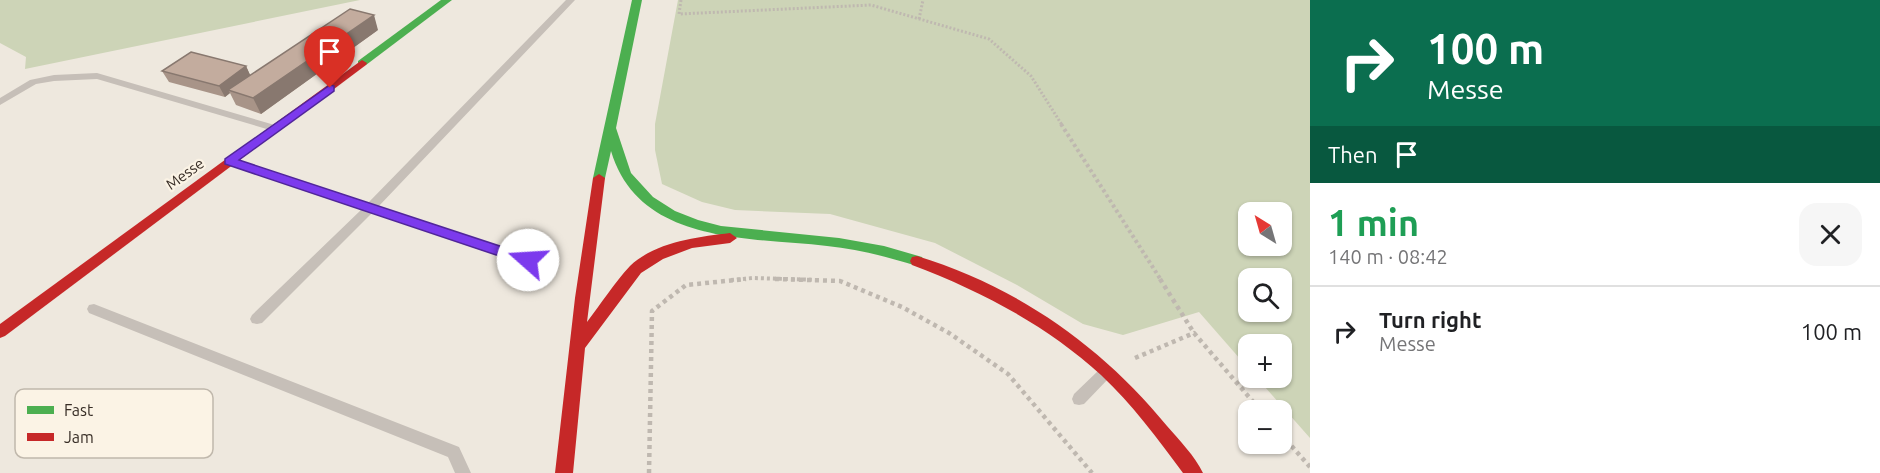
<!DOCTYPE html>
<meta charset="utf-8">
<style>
:root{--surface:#fff;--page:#f6f6f6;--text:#202124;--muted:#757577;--line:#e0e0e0}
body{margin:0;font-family:Ubuntu,sans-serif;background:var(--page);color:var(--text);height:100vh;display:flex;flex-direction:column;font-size:22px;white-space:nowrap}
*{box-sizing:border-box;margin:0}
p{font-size:20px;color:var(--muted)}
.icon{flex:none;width:33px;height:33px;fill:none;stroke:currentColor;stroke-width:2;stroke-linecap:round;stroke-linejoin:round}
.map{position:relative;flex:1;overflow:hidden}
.drawer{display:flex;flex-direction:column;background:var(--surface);width:570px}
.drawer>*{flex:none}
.guide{background:#0b6e4f;color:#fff;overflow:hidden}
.needle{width:39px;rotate:323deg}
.buttons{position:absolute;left:1238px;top:202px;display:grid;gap:12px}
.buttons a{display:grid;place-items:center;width:54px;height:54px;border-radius:12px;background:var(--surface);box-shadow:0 2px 4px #0004;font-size:30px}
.pin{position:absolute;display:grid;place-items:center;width:51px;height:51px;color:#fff;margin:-62px -26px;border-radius:50% 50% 50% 0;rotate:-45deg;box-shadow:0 0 6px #0007}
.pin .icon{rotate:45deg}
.me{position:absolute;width:66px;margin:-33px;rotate:289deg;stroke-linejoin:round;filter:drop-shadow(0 0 4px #0008)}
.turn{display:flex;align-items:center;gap:21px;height:126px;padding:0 18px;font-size:27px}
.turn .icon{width:78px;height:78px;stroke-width:2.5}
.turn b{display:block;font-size:42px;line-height:51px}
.then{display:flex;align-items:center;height:57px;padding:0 18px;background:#0003;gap:12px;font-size:22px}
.round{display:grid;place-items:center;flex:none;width:63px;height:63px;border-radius:18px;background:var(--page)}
.headline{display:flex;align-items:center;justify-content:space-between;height:102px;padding:0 18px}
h1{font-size:36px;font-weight:700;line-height:45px;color:#1e9e55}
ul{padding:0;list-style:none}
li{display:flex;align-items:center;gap:18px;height:90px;padding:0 18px;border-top:2px solid var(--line)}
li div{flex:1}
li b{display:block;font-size:22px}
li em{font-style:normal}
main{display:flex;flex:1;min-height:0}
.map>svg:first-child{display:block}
</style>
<main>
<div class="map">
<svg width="1310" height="473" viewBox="0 0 1310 473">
<rect width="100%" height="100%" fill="#eee8de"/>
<!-- green -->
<g fill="#cdd4b7" fill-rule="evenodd">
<path d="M0,0H360L25,69L26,57L0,43Z"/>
<path d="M678,0H1310V438L1257,378H1281V345H1248V368L1199,312L1123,335L1083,324L1017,285L935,243L830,214L735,210L702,202L662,184L655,150V124ZM1248,213H1281V246H1248ZM1248,279H1281V312H1248Z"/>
</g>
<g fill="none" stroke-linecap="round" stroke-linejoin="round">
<!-- path-far2 -->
<g stroke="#bfb8b0" stroke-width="3" stroke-dasharray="2 2" stroke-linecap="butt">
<path d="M681,0L679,14L871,5L989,39L1031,76L1062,125"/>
<path d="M919,19L923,0"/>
</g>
<!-- path-far1 -->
<g stroke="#bfb8b0" stroke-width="4" stroke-dasharray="3 3" stroke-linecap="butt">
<path d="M1061,124L1161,280"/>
<path d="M731,280L753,278L819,280"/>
</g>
<!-- path -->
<g stroke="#bfb8b0" stroke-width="4.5" stroke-dasharray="4 4" stroke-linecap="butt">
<path d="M775,279L840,281L902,307L949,333L1008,374L1092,473"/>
<path d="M1160,279L1194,333"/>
<path d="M1135,358L1194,333L1261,411"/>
<path d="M1281,434L1310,467"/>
<path d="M649,473L652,311L686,285L746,279"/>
</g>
<!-- lane -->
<g fill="#c6bfb8" fill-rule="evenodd">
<path d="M566,0H575L378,207L532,257L534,260L532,263H524L372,213L262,323L257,324L252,323L250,319L252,315L362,209L226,164L225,162L226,160H234L368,203Z"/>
<path d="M97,73L278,126L279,128L278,130H270L97,79L54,81L36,84L0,105V98L30,80L54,75Z"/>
<path d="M94,304L459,447L471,473H455L448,457L89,313L87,309L89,305Z"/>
<path d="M1104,368L1109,370L1111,374L1109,378L1084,404L1079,405L1074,404L1072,399L1074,394L1099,370Z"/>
</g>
<!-- fast -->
<g fill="#4caf50" fill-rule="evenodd">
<path d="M441,0H452L366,65H358V61Z"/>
<path d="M632,0H642L616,128L631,173L653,197L675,211L698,220L721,226L839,238L884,246L922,257L924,261L922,265L917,266C888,257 858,249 827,246C750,237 639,245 611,151L605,178L603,181H595L593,178Z"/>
</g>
<!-- jam -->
<g fill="#c62828" fill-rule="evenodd">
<path d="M362,60L367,63L366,65L5,336L0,338V324Z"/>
<path d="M599,174L605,178L587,322C601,304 614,283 630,266C655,242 697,237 730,233L737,238L730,243L692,248L663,259L641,273L585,348L573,473H555L575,298L593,178Z"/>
<path d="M917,256C1016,286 1102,346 1167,426C1179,440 1195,456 1203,473H1183C1158,439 1132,404 1101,375C1046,325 981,291 912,265L910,261L912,257Z"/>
</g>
</g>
<!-- wall -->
<path fill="#a89488" d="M378,30L261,114L236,105L230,93L225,97L169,82L162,71L246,66L250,75Z"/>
<!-- shaded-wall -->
<g fill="#88786f">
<path d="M374,15L378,30L261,114L253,98Z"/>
<path d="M246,66L251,77L228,90L230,93L225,97L219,86Z"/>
</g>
<!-- building -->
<g fill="#c3ac9e" stroke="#88786f" stroke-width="1.5">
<path d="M350,9L374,15L253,98L228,90Z"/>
<path d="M191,52L246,66L219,86L162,71Z"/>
</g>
<!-- route -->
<path fill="#7c3aed" stroke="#51269a" stroke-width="1.5" d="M330,85L334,86V91L239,160L533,257L535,260L533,264H523L225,164V159Z"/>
<g text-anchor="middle" stroke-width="4.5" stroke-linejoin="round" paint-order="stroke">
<!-- street labels -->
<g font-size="15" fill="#372d26" stroke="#fbf3e5">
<text transform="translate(185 174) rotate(-36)" y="5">Messe</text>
</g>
</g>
<!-- legend -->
<rect x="15" y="389" width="198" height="69" rx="9" fill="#fbf3e5" stroke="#c0b8ac" stroke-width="1.5"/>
<rect x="27" y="406" width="27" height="8" fill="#4caf50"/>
<rect x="27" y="433" width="27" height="8" fill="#c62828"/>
<g font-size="16" fill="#372d26">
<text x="64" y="416">Fast</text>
<text x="64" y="443">Jam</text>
</g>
</svg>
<div class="buttons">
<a><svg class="needle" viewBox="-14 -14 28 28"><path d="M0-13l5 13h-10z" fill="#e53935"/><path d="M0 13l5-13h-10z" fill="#757577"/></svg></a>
<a><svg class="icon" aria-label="search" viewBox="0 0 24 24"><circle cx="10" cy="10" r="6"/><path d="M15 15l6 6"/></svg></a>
<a>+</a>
<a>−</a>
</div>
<div class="pin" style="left:330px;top:88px;background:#d93025"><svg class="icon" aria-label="arrive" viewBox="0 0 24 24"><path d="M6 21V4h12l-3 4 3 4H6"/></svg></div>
<svg class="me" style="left:528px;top:260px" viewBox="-20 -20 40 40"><circle r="19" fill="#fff"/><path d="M0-13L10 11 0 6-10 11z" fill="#7c3aed"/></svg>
</div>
<section class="drawer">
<div class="guide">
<div class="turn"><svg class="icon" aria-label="right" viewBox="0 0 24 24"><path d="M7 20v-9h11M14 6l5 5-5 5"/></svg><div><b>100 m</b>Messe</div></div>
<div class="then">Then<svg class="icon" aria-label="arrive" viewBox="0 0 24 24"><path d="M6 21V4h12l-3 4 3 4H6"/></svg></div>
</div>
<div class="headline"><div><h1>1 min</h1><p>140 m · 08:42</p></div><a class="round"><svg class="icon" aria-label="close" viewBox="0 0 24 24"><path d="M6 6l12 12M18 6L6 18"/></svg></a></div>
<ul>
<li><svg class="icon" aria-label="right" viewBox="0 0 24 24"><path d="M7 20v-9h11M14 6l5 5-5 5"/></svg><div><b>Turn right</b><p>Messe</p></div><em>100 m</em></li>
</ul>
</section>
</main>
